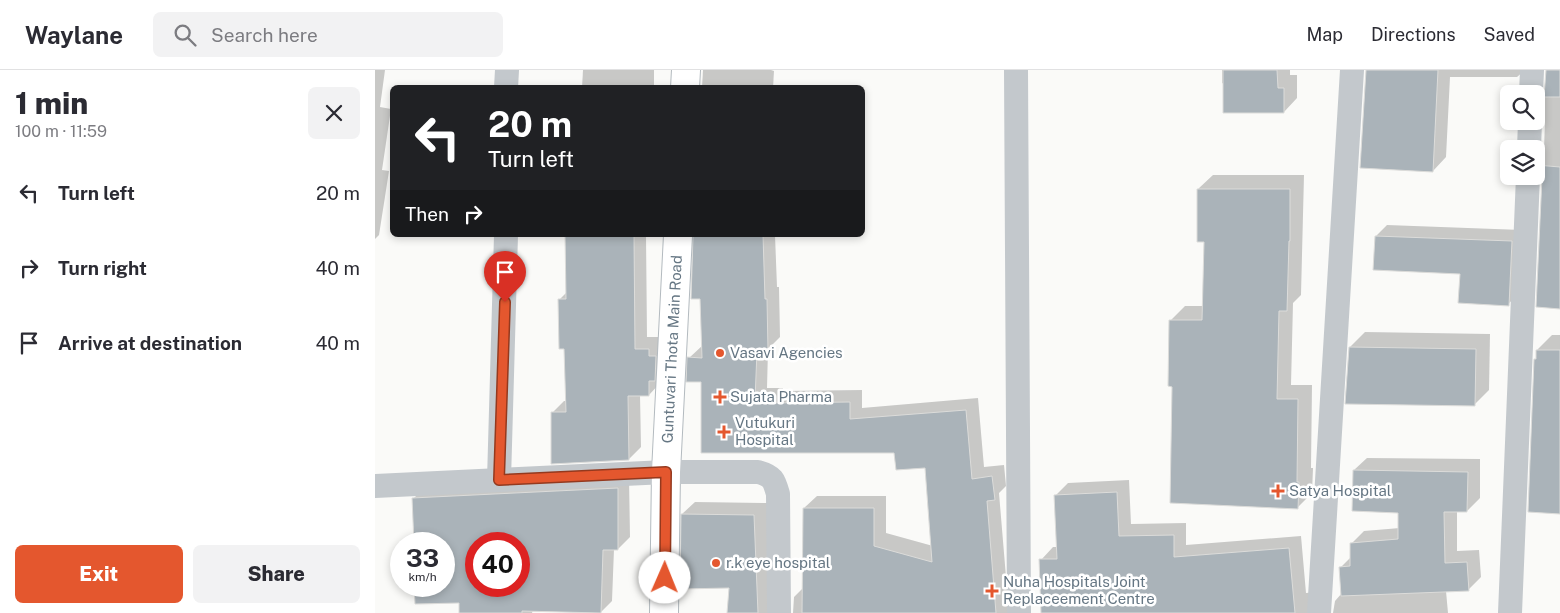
<!DOCTYPE html>
<meta charset="utf-8">
<style>
:root{--surface:#fff;--page:#f2f2f3;--text:#2b2b33;--muted:#7c7c81;--line:#e1e1e2;--accent:#e4572e}
body{margin:0;font-family:"Public Sans",sans-serif;background:var(--page);color:var(--text);height:100vh;display:flex;flex-direction:column;font-size:19px;white-space:nowrap}
*{box-sizing:border-box;margin:0}
p{font-size:16px;color:var(--muted)}
.icon{flex:none;width:28px;height:28px;fill:none;stroke:currentColor;stroke-width:2;stroke-linecap:round;stroke-linejoin:round}
.map{position:relative;flex:1;overflow:hidden}
.side{display:flex;flex-direction:column;background:var(--surface);width:375px}
.side>*{flex:none}
.guide{position:absolute;left:15px;top:15px;width:475px;height:152px;border-radius:8px;box-shadow:0 2px 8px #0003;background:#202124;color:#fff;overflow:hidden}
.fabs{position:absolute;left:1125px;top:15px;display:grid;gap:10px}
.fabs a{display:grid;place-items:center;width:45px;height:45px;border-radius:8px;background:var(--surface);box-shadow:0 2px 8px #0003;font-size:25px}
.speed{position:absolute;left:15px;top:462px;display:flex;gap:10px;font-size:25px;font-weight:700;text-align:center}
.speed>*{display:grid;place-content:center;width:65px;height:65px;border-radius:50%;background:var(--surface);box-shadow:0 2px 8px #0003;line-height:1}
.speed small{font-size:12px;font-weight:400}
.speed .limit{border:8px solid #d22;background:#fff;color:#111}
.pin{position:absolute;display:grid;place-items:center;width:42px;height:42px;color:#fff;margin:-51px -21px;border-radius:50% 50% 50% 0;rotate:-45deg;box-shadow:0 0 5px #0007}
.pin .icon{rotate:45deg}
.me{position:absolute;width:55px;margin:-28px;rotate:1deg;stroke-linejoin:round;filter:drop-shadow(0 0 4px #0008)}
.turn{display:flex;align-items:center;gap:18px;height:105px;padding:0 15px;font-size:22px}
.turn .icon{width:65px;height:65px;stroke-width:2.5}
.turn b{display:block;font-size:35px;line-height:42px}
.then{display:flex;align-items:center;height:48px;padding:0 15px;background:#0003;gap:10px;font-size:19px}
.round{display:grid;place-items:center;flex:none;width:52px;height:52px;border-radius:8px;background:var(--page)}
.overview{display:flex;align-items:center;justify-content:space-between;height:85px;padding:0 15px}
h1{font-size:30px;font-weight:800;line-height:38px}
.primary-button{display:flex;gap:10px;margin-top:auto;padding:10px 15px}
.primary-button a{flex:1;height:58px;border-radius:8px;background:var(--accent);color:#fff;font-size:20px;font-weight:800;line-height:58px;text-align:center}
.primary-button a+a{background:var(--page);color:var(--text)}
ul{padding:0;list-style:none}
li{display:flex;align-items:center;gap:15px;height:75px;padding:0 15px}
li div{flex:1}
li b{display:block;font-size:19px}
li em{font-style:normal}
header{display:flex;align-items:center;gap:30px;box-sizing:border-box;height:70px;padding:0 25px;background:var(--surface);border-bottom:1px solid var(--line)}
header strong{font-size:24px}
nav{display:flex;gap:28px;margin-inline-start:auto;font-size:18px}
.search{width:350px;height:45px;background:var(--page);display:flex;align-items:center;gap:12px;box-sizing:border-box;padding:0 18px;border-radius:8px;color:var(--muted);font-size:19px}
main{display:flex;flex:1;min-height:0}
.map>svg:first-child{display:block}
</style>
<header>
<strong>Waylane</strong>
<div class="search"><svg class="icon" aria-label="search" viewBox="0 0 24 24"><circle cx="10" cy="10" r="6"/><path d="M15 15l6 6"/></svg>Search here</div>
<nav><a>Map</a><a>Directions</a><a>Saved</a></nav>
</header>
<main>
<section class="side">
<div class="overview"><div><h1>1 min</h1><p>100 m · 11:59</p></div><a class="round"><svg class="icon" aria-label="close" viewBox="0 0 24 24"><path d="M6 6l12 12M18 6L6 18"/></svg></a></div>
<ul>
<li><svg class="icon" aria-label="left" viewBox="0 0 24 24"><path d="M17 20v-9H6M10 6l-5 5 5 5"/></svg><div><b>Turn left</b></div><em>20 m</em></li>
<li><svg class="icon" aria-label="right" viewBox="0 0 24 24"><path d="M7 20v-9h11M14 6l5 5-5 5"/></svg><div><b>Turn right</b></div><em>40 m</em></li>
<li><svg class="icon" aria-label="arrive" viewBox="0 0 24 24"><path d="M6 21V4h12l-3 4 3 4H6"/></svg><div><b>Arrive at destination</b></div><em>40 m</em></li>
</ul>
<div class="primary-button"><a>Exit</a><a>Share</a></div>
</section>
<div class="map">
<svg width="1185" height="543" viewBox="0 0 1185 543">
<rect width="100%" height="100%" fill="#fafaf8"/>
<!-- shadow -->
<g fill="#0003" fill-rule="evenodd">
<path d="M0,0H10L5,37L16,39L7,100L14,101L4,165L0,169Z"/>
<path d="M208,0H279V18H207Z"/>
<path d="M328,0H396L399,1L398,18H327Z"/>
<path d="M847,0H915V5H922V28L909,42L847,13Z"/>
<path d="M992,0H1150L1142,7H1075L1071,87L1058,101Z"/>
<path d="M1172,0H1185V237L1168,106L1163,96L1168,91L1169,80L1170,51L1167,43V33L1171,25Z"/>
<path d="M838,105H929L926,225L918,233L916,315H937L936,398H938L937,423L923,437L798,315L796,250L810,236H828L830,170L823,119Z"/>
<path d="M1012,155L1147,160L1144,224L1133,234L1086,203L1001,166Z"/>
<path d="M191,165H271L272,267H285L286,312L274,325H265L266,377L254,389L177,343L189,331H192L191,278L184,230L192,222Z"/>
<path d="M320,165H400L402,217H404L405,267L393,279L392,318H408V321L487,320V338L603,328L609,397L629,395L631,416L624,423L634,543H418L419,527L429,517V438L442,426H511V463L558,476L551,396L520,381L327,311L314,288L328,275L327,227Z"/>
<path d="M990,262L1115,264L1114,320L1099,335L975,277Z"/>
<path d="M1177,265H1185V443L1162,288V280Z"/>
<path d="M992,388L1105,389V428L1092,441H1082V481L1104,480L1106,507L1093,520L1071,521L1073,543H958L960,531L967,523L966,497L976,487V474L989,461L1025,458L1024,442L979,400Z"/>
<path d="M254,407L255,467L243,479H239L237,531L225,543L158,540L157,543H85L86,532L69,516V474L39,428L50,417ZM101,474H144V516H101Z"/>
<path d="M754,410L756,454L811,453V475L926,466L931,523L943,522L952,543H667L666,490L678,477H683L681,425L693,413Z"/>
<path d="M320,432L392,433L411,543H353L355,517L307,444Z"/>
</g>
<!-- building -->
<g fill="#aab3b9" stroke="#dcdcda" fill-rule="evenodd">
<path d="M848,0H902L903,18H909V43H848Z"/>
<path d="M991,0H1063L1058,102L985,98Z"/>
<path d="M1171,0H1185V27H1169Z"/>
<path d="M1161,95L1185,97V239L1161,237L1167,107L1165,100Z"/>
<path d="M822,119H915V171H914L912,241H904L902,329H923L922,412H924L923,439L795,433L797,317L793,316L794,250H827L829,172H822Z"/>
<path d="M190,165H259L260,279H274V286H281L280,311H274V326H253L254,390L176,394V342H191L189,279H184L183,229H191Z"/>
<path d="M318,165H388L390,229H392L393,281H382L380,330H396V333L475,332V349L591,340L597,409L617,406L620,430L612,431L621,543H427L428,438H499V476L557,492L550,398L521,400L519,383H326V312H311L312,287L327,288L325,229H316Z"/>
<path d="M1000,166L1137,171L1134,236L1083,233L1085,204L998,200Z"/>
<path d="M974,277L1101,279L1100,336L970,334Z"/>
<path d="M1161,280H1185V444L1153,442L1159,289H1161Z"/>
<path d="M978,400L1093,402L1092,442H1069L1070,493L1092,492L1094,521L966,526L964,497L975,496V473L1023,469V443L977,441Z"/>
<path d="M243,418V480H228L226,543L147,541V543H84V533L40,534L39,516H69V474H39L37,428ZM101,474H144V516H101Z"/>
<path d="M742,422L744,466L799,465V487L914,478L920,543H666L664,489H682L679,425Z"/>
<path d="M306,444L379,445L383,543H352L354,518L305,519Z"/>
</g>
<g fill="none" stroke-linecap="round" stroke-linejoin="round">
<!-- secondary casing -->
<g stroke="#b3babf" stroke-width="30">
<g id="secondary">
<path d="M310,18L311,0"/>
<path id="s1" d="M289,543L291,402L303,165"/>
</g>
</g>
<!-- street -->
<g stroke="#c3c8cc" stroke-width="24">
<path d="M641,0L644,543"/>
<path d="M131,18L132,0"/>
<path d="M1156,24L1157,0"/>
<path d="M1154,79L1155,51"/>
<path d="M124,410L131,165"/>
<path d="M0,416L291,402H383C398,406 399,410 403,424L404,543"/>
<path d="M944,543L977,0"/>
<path d="M1135,543L1153,106"/>
</g>
<!-- secondary -->
<use href="#secondary" stroke="#fff" stroke-width="28"/>
</g>
<g fill="none" stroke-linecap="round" stroke-linejoin="round">
<!-- route casing -->
<g stroke="#94391e" stroke-width="12">
<path id="route" d="M130,232L124,410L291,402L290,508"/>
</g>
<!-- route -->
<use href="#route" stroke="#e4572e" stroke-width="9"/>
</g>
<!-- markers -->
<g fill="#e4572e" stroke="#fff" stroke-width="2">
<circle cx="345" cy="283" r="5"/>
<path d="M342.5 319.5h5v5h5v5h-5v5h-5v-5h-5v-5h5z"/>
<path d="M346.5 354.5h5v5h5v5h-5v5h-5v-5h-5v-5h5z"/>
<path d="M900.5 413.5h5v5h5v5h-5v5h-5v-5h-5v-5h5z"/>
<circle cx="341" cy="493" r="5"/>
<path d="M614.5 513.5h5v5h5v5h-5v5h-5v-5h-5v-5h5z"/>
</g>
<g text-anchor="middle" stroke-width="5" stroke-linejoin="round" paint-order="stroke">
<!-- street labels -->
<g font-size="15" fill="#657683" stroke="#fff">
<text dy="5" stroke="none"><textPath href="#s1" startOffset="264">Guntuvari Thota Main Road</textPath></text>
</g>
<!-- poi labels -->
<g font-size="15" fill="#657683" stroke="#fff" text-anchor="start">
<text x="355" y="288">Vasavi Agencies</text>
<text x="355" y="332">Sujata Pharma</text>
<text x="360" y="358">Vutukuri<tspan x="360" dy="17">Hospital</tspan></text>
<text x="914" y="426">Satya Hospital</text>
<text x="351" y="498">r.k eye hospital</text>
<text x="628" y="517">Nuha Hospitals Joint<tspan x="628" dy="17">Replaceement Centre</tspan></text>
</g>
</g>
</svg>
<div class="fabs">
<a><svg class="icon" aria-label="search" viewBox="0 0 24 24"><circle cx="10" cy="10" r="6"/><path d="M15 15l6 6"/></svg></a>
<a><svg class="icon" aria-label="layers" viewBox="0 0 24 24"><path d="M12 4l9 5-9 5-9-5zM3 14l9 5 9-5"/></svg></a>
</div>
<div class="speed"><div>33<small>km/h</small></div><div class="limit">40</div></div>
<div class="pin" style="left:130px;top:232px;background:#d93025"><svg class="icon" aria-label="arrive" viewBox="0 0 24 24"><path d="M6 21V4h12l-3 4 3 4H6"/></svg></div>
<svg class="me" style="left:290px;top:508px" viewBox="-20 -20 40 40"><circle r="19" fill="#fff"/><path d="M0-13L10 11 0 6-10 11z" fill="#e4572e"/></svg>
<div class="guide">
<div class="turn"><svg class="icon" aria-label="left" viewBox="0 0 24 24"><path d="M17 20v-9H6M10 6l-5 5 5 5"/></svg><div><b>20 m</b>Turn left</div></div>
<div class="then">Then<svg class="icon" aria-label="right" viewBox="0 0 24 24"><path d="M7 20v-9h11M14 6l5 5-5 5"/></svg></div>
</div>
</div>
</main>
